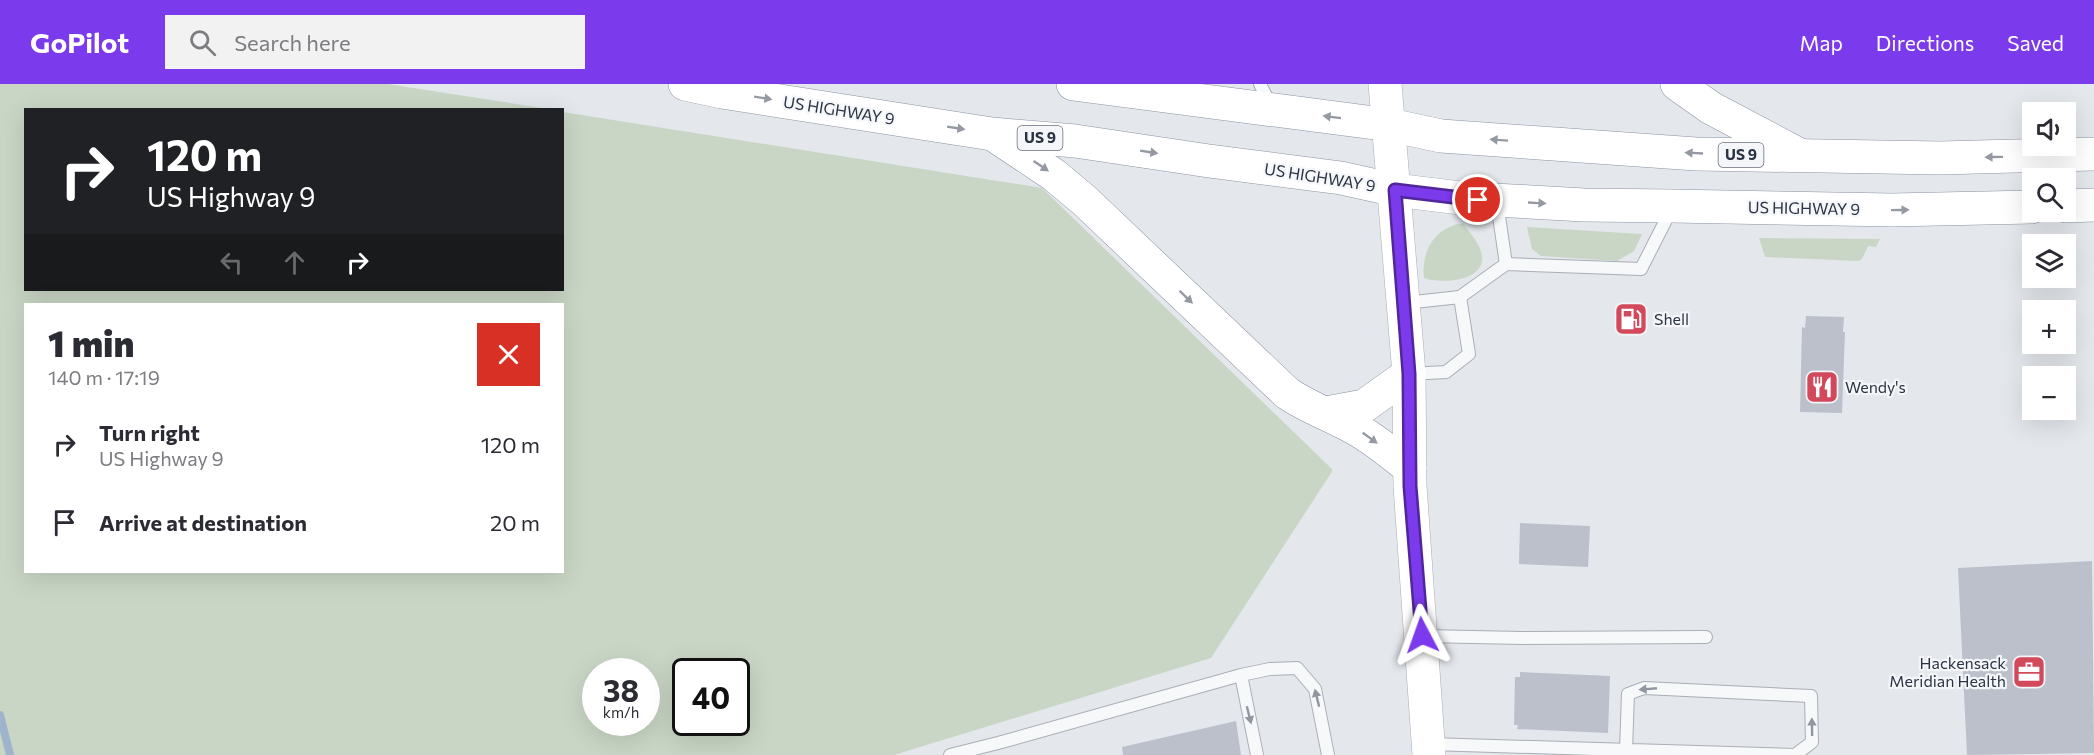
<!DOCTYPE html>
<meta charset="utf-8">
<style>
:root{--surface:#fff;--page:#f2f2f3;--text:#2b2b33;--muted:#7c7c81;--accent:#7c3aed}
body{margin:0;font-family:Commissioner,sans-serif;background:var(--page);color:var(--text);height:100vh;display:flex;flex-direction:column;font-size:22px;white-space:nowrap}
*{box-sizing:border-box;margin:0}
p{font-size:20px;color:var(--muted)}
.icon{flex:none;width:33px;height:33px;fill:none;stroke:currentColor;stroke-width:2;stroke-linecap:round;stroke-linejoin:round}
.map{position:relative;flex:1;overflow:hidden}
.side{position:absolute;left:24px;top:219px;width:540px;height:270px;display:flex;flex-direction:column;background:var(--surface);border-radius:0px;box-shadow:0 6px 24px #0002}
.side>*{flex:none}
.guide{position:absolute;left:24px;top:24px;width:540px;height:183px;border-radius:0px;box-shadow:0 6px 24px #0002;background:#202124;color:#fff;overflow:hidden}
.fabs{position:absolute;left:2022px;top:18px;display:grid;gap:12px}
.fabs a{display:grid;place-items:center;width:54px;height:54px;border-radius:0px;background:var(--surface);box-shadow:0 6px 24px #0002;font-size:30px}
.speed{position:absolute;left:582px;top:574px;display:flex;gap:12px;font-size:30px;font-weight:700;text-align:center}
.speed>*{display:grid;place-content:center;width:78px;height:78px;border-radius:50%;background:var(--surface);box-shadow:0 6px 24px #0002;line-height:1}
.speed small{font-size:15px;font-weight:400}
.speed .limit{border:3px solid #111;border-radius:9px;background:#fff;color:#111}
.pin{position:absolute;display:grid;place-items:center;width:51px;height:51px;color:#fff;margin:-26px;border:3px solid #fff;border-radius:50%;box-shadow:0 2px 6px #0007}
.me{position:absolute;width:66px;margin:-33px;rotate:356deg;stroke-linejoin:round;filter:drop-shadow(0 0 4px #0008)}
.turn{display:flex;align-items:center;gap:21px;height:126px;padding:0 24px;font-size:27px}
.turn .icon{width:78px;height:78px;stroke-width:2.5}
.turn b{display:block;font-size:42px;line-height:51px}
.lanes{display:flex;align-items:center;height:57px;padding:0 24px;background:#0003;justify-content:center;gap:30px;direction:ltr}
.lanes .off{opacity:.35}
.round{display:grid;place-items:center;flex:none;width:63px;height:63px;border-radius:0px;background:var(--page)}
.summary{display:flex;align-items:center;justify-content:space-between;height:102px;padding:0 24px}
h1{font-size:36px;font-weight:800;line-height:45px}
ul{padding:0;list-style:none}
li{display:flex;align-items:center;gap:18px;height:78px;padding:0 24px}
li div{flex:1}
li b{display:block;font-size:22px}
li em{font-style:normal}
header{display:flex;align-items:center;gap:36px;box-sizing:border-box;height:84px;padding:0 30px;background:var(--accent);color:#fff}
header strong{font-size:28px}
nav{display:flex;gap:33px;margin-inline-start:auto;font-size:21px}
.search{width:420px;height:54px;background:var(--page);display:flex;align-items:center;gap:15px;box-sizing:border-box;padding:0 21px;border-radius:0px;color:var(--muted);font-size:22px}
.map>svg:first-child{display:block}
</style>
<header>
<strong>GoPilot</strong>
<div class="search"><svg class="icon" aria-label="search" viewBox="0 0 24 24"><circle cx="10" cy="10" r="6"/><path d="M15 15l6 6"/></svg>Search here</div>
<nav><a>Map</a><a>Directions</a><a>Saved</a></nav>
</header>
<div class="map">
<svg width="2094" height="671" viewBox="0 0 2094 671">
<rect width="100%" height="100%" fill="#e4e7ec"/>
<!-- green -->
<g fill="#c9d6c5" fill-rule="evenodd">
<path d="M0,0H388L548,25L26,26V206H562L563,28L1042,104L1333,386L1211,574L894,671H0ZM26,220H562V488H26ZM596,588H646V639H596ZM686,588H736V639H686Z"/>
<path d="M1463,139C1469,148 1481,161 1482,172C1485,198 1439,200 1424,194C1421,167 1435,143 1463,139Z"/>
<path d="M1527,143L1642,150L1634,167L1617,177L1541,172L1532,165Z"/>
<path d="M1759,154L1880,155L1876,163L1868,162L1862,175L1858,177L1765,173Z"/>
</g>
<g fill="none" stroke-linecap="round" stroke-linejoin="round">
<!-- stream -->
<path stroke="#9fb4cc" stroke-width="8" d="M0,631L10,671"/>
</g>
<!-- building -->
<g fill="#bbc0ca">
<path d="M1806,232L1844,233L1843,248H1845L1842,329L1800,328L1802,243L1805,244Z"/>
<path d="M1520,439L1590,442L1588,483L1519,480Z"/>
<path d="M2092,477L2094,669L1967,671L1958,484Z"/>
<path d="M1520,588L1610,592L1608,649L1517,645L1518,641H1514L1515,593H1520Z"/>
<path d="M1236,637L1241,671H1123L1122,663Z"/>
</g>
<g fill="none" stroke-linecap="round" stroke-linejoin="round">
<!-- lane casing -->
<g stroke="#a9aeb7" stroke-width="14">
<g id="lane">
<path d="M1260,0L1271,22"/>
<path d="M1497,119L1506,180"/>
<path d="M1405,219L1460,213"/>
<path d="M1409,290L1446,288L1469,270L1460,213L1506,180L1641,185L1672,124"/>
<path d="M1423,552L1522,554L1706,553"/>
<path d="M1241,591L1257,671"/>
<path d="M1429,660L1795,671L1812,658L1811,612L1644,604L1628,610L1626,666"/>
<path d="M950,671L998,659L1241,591L1270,585L1297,584L1315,605L1328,671"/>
</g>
</g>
<!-- secondary casing -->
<g stroke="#a9aeb7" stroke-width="34">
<path id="secondary" d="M1385,0L1409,290L1410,402L1429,671"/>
</g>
<!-- highway casing -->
<g stroke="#8b94a3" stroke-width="34">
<g id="highway">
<path d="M685,0L722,8L992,50L1075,57L1209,77L1341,94L1395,106L1460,114L1584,121L1672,122L1892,126L2032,123"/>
<path d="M1073,0L1390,41L1441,52L1696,70L1940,74L2094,70"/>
<path d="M1677,0L1711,24L1796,69"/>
<path d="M994,51L1054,91L1085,117L1287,309C1310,325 1337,333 1361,348C1378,358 1394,372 1410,384"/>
<path d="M2066,122L2094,121"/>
<path d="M1326,329L1364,322L1409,290"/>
</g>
</g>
<!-- lane -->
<use href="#lane" stroke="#f7f8fa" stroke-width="12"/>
<!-- secondary -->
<use href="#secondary" stroke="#fff" stroke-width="33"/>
<!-- highway -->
<use href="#highway" stroke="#fff" stroke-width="33"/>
</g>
<!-- one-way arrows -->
<defs><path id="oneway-solid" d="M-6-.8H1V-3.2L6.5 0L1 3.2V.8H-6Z" transform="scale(1.5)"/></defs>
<g fill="#959aa2">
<use href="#oneway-solid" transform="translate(763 14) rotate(9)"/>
<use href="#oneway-solid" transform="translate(1332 33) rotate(-173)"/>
<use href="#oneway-solid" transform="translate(956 44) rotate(9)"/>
<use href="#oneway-solid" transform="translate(1499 56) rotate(-176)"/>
<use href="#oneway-solid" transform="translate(1149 68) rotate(9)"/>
<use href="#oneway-solid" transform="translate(1694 69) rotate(-177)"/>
<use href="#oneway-solid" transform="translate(1994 73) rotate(179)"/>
<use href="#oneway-solid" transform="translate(1041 82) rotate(34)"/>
<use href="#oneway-solid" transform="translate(1537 119) rotate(3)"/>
<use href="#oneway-solid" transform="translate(1900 126) rotate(-1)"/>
<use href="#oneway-solid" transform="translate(1186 213) rotate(44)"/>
<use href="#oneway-solid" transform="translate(1370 354) rotate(36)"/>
</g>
<g fill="#9196a0">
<use href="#oneway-solid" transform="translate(1648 605) rotate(175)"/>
<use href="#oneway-solid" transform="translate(1317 614) rotate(-104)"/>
<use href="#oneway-solid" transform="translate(1249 631) rotate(76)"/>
<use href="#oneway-solid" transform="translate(1812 643) rotate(-91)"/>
</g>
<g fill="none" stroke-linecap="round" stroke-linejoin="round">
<!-- route casing -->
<g stroke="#51269a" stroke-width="15">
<path id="route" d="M1422,551L1410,402L1409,290L1395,106L1478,116"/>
</g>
<!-- route -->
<use href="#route" stroke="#7c3aed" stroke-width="10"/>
</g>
<!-- icons -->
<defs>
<g id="fuel-square" transform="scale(1.725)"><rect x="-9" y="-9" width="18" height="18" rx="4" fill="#d1495b" stroke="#f4f6f9"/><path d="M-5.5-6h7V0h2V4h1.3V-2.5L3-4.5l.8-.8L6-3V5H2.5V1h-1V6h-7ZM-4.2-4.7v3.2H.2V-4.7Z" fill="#fff"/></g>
<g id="restaurant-square" transform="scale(1.725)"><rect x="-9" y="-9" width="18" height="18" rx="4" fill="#d1495b" stroke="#f4f6f9"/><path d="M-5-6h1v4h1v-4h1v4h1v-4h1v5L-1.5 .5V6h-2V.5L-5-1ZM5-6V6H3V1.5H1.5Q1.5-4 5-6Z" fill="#fff"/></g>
<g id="office-square" transform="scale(1.725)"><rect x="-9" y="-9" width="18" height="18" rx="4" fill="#d1495b" stroke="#f4f6f9"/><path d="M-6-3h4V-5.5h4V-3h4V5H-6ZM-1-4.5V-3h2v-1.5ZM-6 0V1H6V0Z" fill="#fff"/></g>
</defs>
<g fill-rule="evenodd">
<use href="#fuel-square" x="1631" y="235"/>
<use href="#restaurant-square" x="1822" y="303"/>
<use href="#office-square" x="2029" y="588"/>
</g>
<g text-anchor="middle" stroke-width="4.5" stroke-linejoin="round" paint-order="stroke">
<!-- shield labels -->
<g fill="#f4f6f9" stroke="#676e7b" stroke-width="1.5">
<rect x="1017.5" y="42" width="45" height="24" rx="4.5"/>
<rect x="1718.5" y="59" width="45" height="24" rx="4.5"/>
</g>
<g font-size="15" font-weight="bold" fill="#2b3445">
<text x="1040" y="59">US 9</text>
<text x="1741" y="76">US 9</text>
</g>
<!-- street labels -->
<g font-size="16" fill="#2b3445" stroke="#f4f6f9">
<text transform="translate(839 26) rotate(9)" y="6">US HIGHWAY 9</text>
<text transform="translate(1320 93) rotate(9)" y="6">US HIGHWAY 9</text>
<text transform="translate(1804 124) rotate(1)" y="6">US HIGHWAY 9</text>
</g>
<!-- poi labels -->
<g font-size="16" fill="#2b3445" stroke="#f4f6f9" text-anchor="start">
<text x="1654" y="241">Shell</text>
<text x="1845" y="309">Wendy's</text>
<text x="2006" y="585" text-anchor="end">Hackensack<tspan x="2006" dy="18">Meridian Health</tspan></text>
</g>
</g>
</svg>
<div class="fabs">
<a><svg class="icon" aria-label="sound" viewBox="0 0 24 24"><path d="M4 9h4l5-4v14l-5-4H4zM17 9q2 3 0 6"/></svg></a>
<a><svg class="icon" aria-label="search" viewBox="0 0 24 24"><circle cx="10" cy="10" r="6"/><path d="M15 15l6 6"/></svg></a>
<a><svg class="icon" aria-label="layers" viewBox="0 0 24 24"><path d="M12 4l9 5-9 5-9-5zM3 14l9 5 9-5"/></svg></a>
<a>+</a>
<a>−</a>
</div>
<div class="speed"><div>38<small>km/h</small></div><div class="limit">40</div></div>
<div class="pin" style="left:1478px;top:116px;background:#d93025"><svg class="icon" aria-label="arrive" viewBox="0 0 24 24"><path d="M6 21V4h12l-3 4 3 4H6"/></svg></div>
<svg class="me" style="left:1422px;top:551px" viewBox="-20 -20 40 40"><path d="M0-17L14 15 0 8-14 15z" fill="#7c3aed" stroke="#fff" stroke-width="4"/></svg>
<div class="guide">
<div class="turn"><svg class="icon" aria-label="right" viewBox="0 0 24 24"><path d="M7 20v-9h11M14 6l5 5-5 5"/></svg><div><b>120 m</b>US Highway 9</div></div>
<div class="lanes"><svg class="icon off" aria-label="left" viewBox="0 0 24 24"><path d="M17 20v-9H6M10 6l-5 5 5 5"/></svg><svg class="icon off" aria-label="ahead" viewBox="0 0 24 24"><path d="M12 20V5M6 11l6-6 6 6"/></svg><svg class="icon" aria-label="right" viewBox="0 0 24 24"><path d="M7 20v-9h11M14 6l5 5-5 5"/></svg></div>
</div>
<section class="side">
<div class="summary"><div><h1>1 min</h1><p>140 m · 17:19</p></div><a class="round" style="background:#d93025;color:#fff"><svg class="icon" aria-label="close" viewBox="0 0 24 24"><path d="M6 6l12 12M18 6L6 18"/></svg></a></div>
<ul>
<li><svg class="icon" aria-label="right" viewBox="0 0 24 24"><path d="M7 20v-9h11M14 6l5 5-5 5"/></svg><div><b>Turn right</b><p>US Highway 9</p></div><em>120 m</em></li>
<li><svg class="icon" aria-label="arrive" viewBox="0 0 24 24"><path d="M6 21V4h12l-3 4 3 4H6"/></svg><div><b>Arrive at destination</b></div><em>20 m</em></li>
</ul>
</section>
</div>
